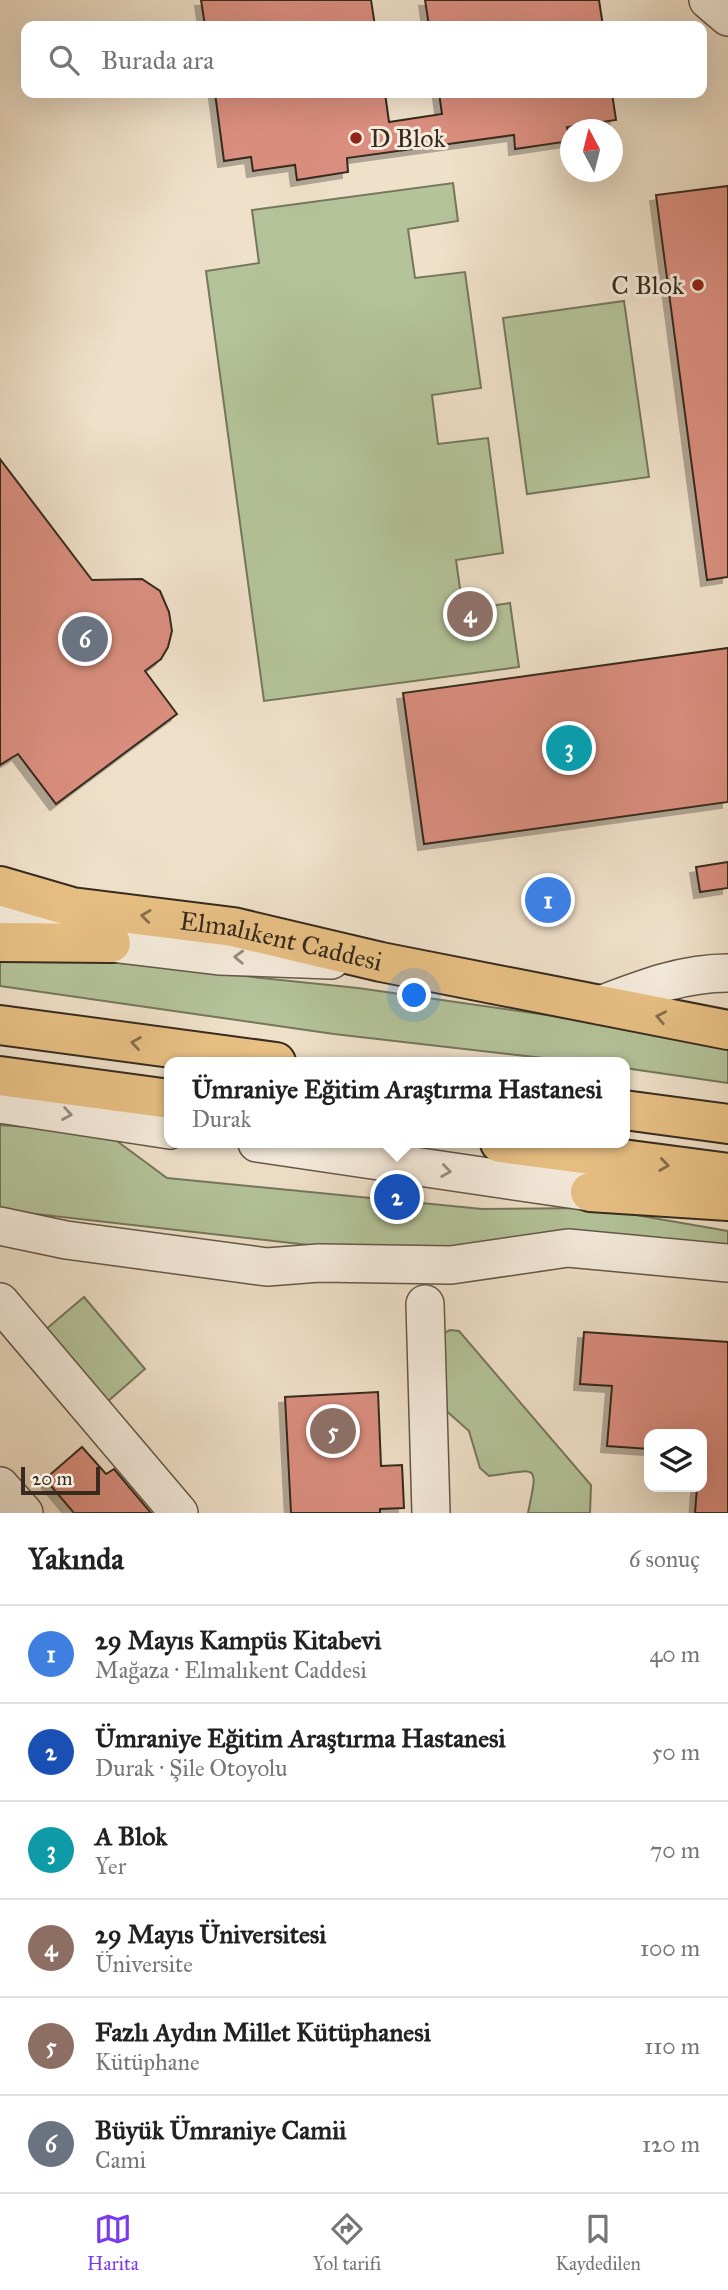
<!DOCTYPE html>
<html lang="tr">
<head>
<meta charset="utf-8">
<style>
  body { margin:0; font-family:"IM FELL Great Primer",serif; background:#f2f2f2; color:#222 }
  .controls { position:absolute; right:21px; bottom:21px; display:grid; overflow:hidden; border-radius:14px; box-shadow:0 7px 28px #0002 }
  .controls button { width:63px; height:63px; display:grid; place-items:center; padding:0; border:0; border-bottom:2px solid #e0e0e0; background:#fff; color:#222; font:35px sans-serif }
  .compass { position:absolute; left:560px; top:119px; width:63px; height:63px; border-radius:50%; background:#fff; box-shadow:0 7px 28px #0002; rotate:353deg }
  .scale { position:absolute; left:21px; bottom:18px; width:79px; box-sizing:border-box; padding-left:7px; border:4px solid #362b1e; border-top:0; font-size:19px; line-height:24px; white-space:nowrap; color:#362b1e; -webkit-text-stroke:5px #f5ebdc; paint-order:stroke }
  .you { position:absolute; left:415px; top:996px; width:24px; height:24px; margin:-18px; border:5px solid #fff; border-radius:50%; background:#1a73e8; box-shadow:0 0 0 10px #1a73e833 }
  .badge { display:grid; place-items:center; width:46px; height:46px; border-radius:50%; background:#7c3aed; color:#fff; font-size:23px; font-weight:700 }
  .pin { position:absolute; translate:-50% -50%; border:4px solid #fff; box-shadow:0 2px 7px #0006 }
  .popup { position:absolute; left:164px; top:1057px; width:466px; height:91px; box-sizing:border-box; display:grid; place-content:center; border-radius:14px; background:#fff; filter:drop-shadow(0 2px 5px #0005); font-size:23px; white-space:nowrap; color:#767676 }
  .popup b { font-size:26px; color:#222 }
  .popup::after { content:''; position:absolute; left:50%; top:100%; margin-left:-14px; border:14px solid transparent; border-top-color:#fff }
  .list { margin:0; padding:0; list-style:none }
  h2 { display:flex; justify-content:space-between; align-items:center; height:91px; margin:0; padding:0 28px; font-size:30px }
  h2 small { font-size:23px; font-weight:400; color:#767676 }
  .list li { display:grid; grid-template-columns:46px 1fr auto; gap:21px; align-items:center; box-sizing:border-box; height:98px; padding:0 28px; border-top:2px solid #e0e0e0 }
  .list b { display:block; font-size:26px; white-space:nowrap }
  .list p { margin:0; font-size:23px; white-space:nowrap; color:#767676 }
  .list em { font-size:23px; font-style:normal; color:#767676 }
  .icon { flex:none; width:38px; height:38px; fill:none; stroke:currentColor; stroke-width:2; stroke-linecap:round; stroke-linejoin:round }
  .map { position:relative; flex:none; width:728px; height:1513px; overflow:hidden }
  .search { position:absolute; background:#fff; box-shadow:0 7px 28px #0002; left:21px; right:21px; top:21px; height:77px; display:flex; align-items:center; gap:18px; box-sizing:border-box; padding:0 24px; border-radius:14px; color:#767676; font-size:26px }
  .sheet { height:679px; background:#fff }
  nav { display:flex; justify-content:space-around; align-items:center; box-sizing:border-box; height:98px; border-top:2px solid #e0e0e0; background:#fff; font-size:19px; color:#767676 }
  nav a { display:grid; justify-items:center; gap:4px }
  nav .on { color:#7c3aed }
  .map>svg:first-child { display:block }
  .green { fill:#b4c39a; stroke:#75775c; stroke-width:2 }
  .building { fill:#da8e7f; stroke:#362b1e; stroke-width:2; filter:url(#shadow) }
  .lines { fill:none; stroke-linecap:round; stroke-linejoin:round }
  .minor-casing { stroke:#645849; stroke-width:40 }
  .major-casing { stroke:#362b1e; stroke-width:42 }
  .highway-casing { stroke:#362b1e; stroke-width:42 }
  .minor { stroke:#f5ebdc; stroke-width:37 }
  .major { stroke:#e8c084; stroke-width:38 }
  .highway { stroke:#e8c084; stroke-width:38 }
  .oneway { stroke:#866e4c }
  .oneway2 { stroke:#968b7d }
  .poi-dot { fill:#8f2418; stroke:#f5ebdc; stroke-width:2.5 }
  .labels { text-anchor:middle; stroke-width:6; stroke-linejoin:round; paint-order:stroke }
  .poi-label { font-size:26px; fill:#362b1e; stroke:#f5ebdc; text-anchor:start }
  .street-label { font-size:26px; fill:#362b1e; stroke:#f5ebdc }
</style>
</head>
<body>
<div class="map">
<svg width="728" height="1513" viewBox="0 0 728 1513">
  <defs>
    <filter id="shadow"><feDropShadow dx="-6" dy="6" stdDeviation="0" flood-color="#0004"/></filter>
  </defs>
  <rect width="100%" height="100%" fill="#efe0c9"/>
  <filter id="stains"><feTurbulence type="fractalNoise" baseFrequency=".00286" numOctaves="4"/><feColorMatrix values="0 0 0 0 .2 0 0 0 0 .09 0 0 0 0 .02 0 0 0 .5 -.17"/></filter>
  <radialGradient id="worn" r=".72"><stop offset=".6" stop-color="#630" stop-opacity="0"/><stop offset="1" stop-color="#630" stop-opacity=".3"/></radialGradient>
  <!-- green -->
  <g class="green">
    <polygon points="453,183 458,221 408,229 415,278 465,272 481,388 432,395 438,444 488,438 503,553 456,560 463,610 510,603 519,667 264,701 206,271 259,263 252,210"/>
    <polygon points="624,301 649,477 527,494 503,318"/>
    <polygon points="13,952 358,988 547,1015 728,1045 728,1083 625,1068 624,1062 578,1062 334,1034 0,986 0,953"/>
    <polygon points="0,1125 106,1133 167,1178 482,1209 596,1208 728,1231 728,1266 432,1259 0,1210"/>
    <polygon points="84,1297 145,1369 107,1402 45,1330"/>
    <path d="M450 1330 459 1331 591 1485 590 1513H528C538 1463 540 1469 489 1476L480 1468 469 1431 442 1407V1334Z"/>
  </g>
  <!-- building -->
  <g class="building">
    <polygon points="201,0 371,0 375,26 205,26"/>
    <polygon points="425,0 599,0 603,26 429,26"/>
    <polygon points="215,93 385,93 389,122 442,114 439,93 612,93 616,120 567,127 570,141 515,149 514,135 347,158 348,172 297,180 295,165 253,171 251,157 224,161"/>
    <polygon points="728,186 728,577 707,580 656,195"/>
    <polygon points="0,459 92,580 142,579 160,591 169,612 172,631 168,647 161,659 145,671 177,714 56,804 18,754 0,765"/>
    <polygon points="728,648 728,802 424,844 403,693"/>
    <polygon points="728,862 728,888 700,892 696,867"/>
    <polygon points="584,1332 728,1342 728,1513 695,1513 697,1487 702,1487 702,1434 649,1434 649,1449 607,1446 612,1386 580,1384"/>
    <polygon points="378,1392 381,1466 402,1465 404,1508 380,1509 380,1513 291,1513 285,1397"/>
    <polygon points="82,1447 106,1474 114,1469 151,1513 74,1513 45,1479"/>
  </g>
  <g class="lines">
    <defs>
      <g id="minor">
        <polyline points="708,0 728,17"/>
        <polyline points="0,917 111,943 219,956 331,960"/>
        <path d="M600 1005C642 989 682 973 728 973"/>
        <polyline points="0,1104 170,1130"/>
        <polyline points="257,1143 590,1192"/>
        <polyline points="0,1226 66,1240 267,1267 319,1263 451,1265 568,1248 728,1263"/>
        <polyline points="0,1302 179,1513"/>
        <polyline points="425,1304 431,1513"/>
        <polyline points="0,1486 24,1513"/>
      </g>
      <g id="major">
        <path id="s1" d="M0 886 72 907 233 927 381 962 728 1030"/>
      </g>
      <g id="highway">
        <polyline points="0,942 111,943"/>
        <polyline points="0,1025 276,1062"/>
        <polyline points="0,1076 170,1099"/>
        <polyline points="624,1110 728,1124"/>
        <polyline points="500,1143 728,1173"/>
        <polyline points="590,1192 728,1201"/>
      </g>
    </defs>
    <!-- minor casing -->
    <use href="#minor" class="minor-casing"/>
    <!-- major casing -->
    <use href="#major" class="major-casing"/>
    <!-- highway casing -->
    <use href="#highway" class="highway-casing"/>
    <!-- minor -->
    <use href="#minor" class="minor"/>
    <!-- major -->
    <use href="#major" class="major"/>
    <!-- highway -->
    <use href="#highway" class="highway"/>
  </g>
  <!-- one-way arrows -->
  <defs><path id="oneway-chevron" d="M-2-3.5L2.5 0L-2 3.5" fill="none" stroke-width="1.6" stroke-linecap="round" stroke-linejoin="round" transform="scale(1.75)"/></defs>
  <g class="oneway">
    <use href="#oneway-chevron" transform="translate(146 916) rotate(-173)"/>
    <use href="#oneway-chevron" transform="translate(661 1017) rotate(-169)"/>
    <use href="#oneway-chevron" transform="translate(136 1043) rotate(-172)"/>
    <use href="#oneway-chevron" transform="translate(664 1165) rotate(8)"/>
  </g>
  <g class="oneway2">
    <use href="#oneway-chevron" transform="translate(239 957) rotate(-178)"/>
    <use href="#oneway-chevron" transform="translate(67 1114) rotate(9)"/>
    <use href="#oneway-chevron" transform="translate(446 1171) rotate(8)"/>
  </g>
  <!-- markers -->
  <g class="poi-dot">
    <circle cx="356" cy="138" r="7"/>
    <circle cx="698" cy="285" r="7"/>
  </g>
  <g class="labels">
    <!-- poi labels -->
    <g class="poi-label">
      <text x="370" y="147">D Blok</text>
      <text x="684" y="294" text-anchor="end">C Blok</text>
    </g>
    <!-- street labels -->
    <g class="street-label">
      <text dy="9" stroke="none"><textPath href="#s1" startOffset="287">Elmalıkent Caddesi</textPath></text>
    </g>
  </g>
  <rect width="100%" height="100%" filter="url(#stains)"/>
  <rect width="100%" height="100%" fill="url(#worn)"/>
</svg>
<div class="controls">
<button><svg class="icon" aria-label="layers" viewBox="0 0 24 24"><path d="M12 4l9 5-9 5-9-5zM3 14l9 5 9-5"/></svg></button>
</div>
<svg class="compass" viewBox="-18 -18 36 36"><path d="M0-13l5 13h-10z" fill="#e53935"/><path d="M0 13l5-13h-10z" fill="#767676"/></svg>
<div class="scale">20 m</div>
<div class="you"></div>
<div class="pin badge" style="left:548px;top:900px;background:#3f7fe0">1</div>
<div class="pin badge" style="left:397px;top:1197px;background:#1a4fb4">2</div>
<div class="popup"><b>Ümraniye Eğitim Araştırma Hastanesi</b>Durak</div>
<div class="pin badge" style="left:569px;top:748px;background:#0f9aa8">3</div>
<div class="pin badge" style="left:470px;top:614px;background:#8d6e63">4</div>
<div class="pin badge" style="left:333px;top:1431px;background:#8d6e63">5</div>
<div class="pin badge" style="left:85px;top:639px;background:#6b7280">6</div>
<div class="search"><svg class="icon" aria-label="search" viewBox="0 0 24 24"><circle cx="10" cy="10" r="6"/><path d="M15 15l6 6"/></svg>Burada ara</div>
</div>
<section class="sheet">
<h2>Yakında<small>6 sonuç</small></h2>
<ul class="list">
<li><span class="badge" style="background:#3f7fe0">1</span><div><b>29 Mayıs Kampüs Kitabevi</b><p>Mağaza · Elmalıkent Caddesi</p></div><em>40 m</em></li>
<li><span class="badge" style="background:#1a4fb4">2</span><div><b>Ümraniye Eğitim Araştırma Hastanesi</b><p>Durak · Şile Otoyolu</p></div><em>50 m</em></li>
<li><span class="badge" style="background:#0f9aa8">3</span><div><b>A Blok</b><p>Yer</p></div><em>70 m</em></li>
<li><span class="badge" style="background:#8d6e63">4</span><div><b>29 Mayıs Üniversitesi</b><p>Üniversite</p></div><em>100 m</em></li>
<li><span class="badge" style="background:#8d6e63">5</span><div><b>Fazlı Aydın Millet Kütüphanesi</b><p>Kütüphane</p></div><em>110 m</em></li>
<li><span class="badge" style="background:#6b7280">6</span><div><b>Büyük Ümraniye Camii</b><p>Cami</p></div><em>120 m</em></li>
</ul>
</section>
<nav>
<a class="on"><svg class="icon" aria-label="map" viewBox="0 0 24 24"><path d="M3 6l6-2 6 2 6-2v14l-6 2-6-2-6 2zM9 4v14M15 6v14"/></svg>Harita</a>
<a><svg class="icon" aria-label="directions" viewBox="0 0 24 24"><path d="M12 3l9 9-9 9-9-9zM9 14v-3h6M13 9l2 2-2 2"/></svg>Yol tarifi</a>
<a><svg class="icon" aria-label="saved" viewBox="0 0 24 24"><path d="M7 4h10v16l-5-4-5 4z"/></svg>Kaydedilen</a>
</nav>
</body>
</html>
